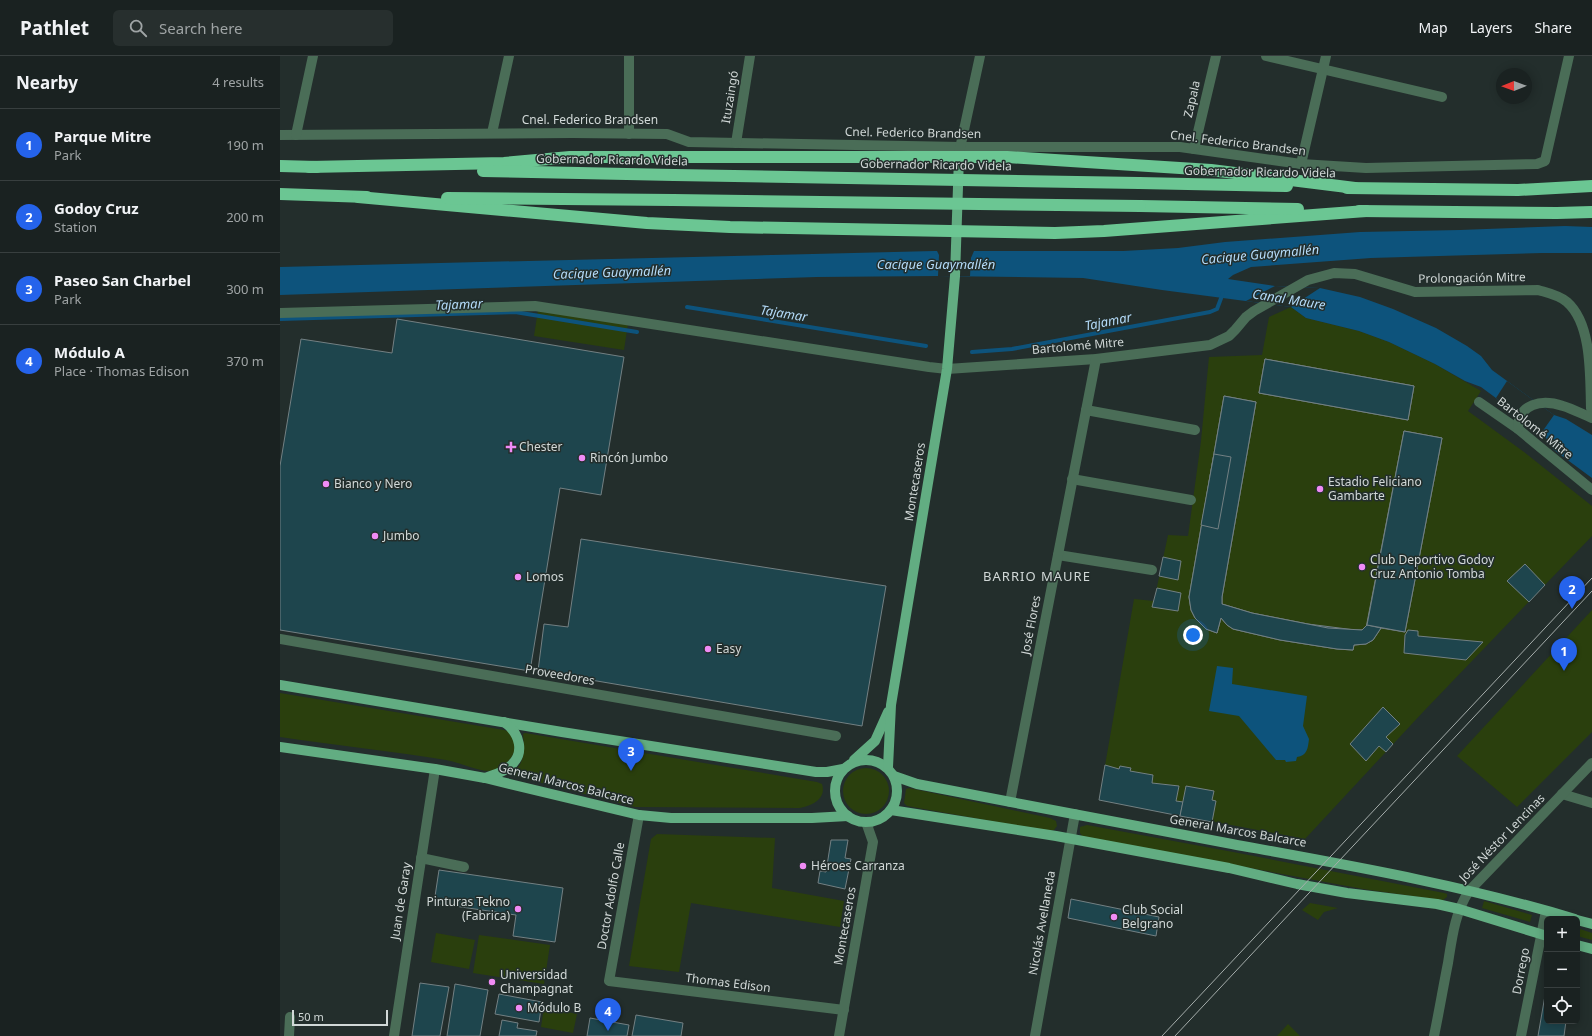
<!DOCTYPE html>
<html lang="en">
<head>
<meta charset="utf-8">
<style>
  body { margin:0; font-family:"Noto Sans",sans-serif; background:#272f2e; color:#f1f3f6 }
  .controls { position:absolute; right:12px; bottom:12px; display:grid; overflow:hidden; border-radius:6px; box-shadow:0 2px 10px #0003 }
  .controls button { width:36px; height:36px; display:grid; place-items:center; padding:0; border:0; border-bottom:1px solid #383f3f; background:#1a2221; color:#f1f3f6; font:20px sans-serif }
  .compass { position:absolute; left:1216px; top:12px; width:36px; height:36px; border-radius:50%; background:#1a2221; box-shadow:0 2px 10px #0003; rotate:269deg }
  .scale { position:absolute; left:12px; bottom:10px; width:96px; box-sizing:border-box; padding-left:4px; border:2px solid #d1d8d7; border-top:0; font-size:11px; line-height:14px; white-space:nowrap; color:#d1d8d7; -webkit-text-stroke:3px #232e2c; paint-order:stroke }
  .you { position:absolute; left:913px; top:579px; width:14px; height:14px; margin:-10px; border:3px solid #fff; border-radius:50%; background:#1a73e8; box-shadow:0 0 0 6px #1a73e833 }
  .badge { display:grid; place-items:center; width:26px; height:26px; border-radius:50%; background:#2563eb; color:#fff; font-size:13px; font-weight:700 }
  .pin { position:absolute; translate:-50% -33px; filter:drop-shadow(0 1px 2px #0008) }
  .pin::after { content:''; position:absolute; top:21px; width:14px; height:12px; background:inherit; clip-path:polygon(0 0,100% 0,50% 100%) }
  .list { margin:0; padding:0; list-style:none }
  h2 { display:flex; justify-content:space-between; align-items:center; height:52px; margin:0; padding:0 16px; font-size:17px }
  h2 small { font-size:13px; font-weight:400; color:#9fa4a5 }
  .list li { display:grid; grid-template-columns:26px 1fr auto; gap:12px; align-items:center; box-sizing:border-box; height:72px; padding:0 16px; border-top:1px solid #383f3f }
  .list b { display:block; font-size:15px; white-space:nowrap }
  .list p { margin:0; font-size:13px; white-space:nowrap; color:#9fa4a5 }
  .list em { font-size:13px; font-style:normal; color:#9fa4a5 }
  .icon { flex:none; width:22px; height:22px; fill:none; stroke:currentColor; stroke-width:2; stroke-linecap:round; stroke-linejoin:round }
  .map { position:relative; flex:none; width:1312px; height:980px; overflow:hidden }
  header { display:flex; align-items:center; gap:24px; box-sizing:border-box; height:56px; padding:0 20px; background:#1a2221; border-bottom:1px solid #383f3f }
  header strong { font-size:19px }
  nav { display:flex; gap:22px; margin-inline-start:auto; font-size:14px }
  .search { width:280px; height:36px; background:#272f2e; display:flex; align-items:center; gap:10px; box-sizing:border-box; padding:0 14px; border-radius:6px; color:#9fa4a5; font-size:15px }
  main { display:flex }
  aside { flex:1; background:#1a2221 }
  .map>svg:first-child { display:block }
  .green { fill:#2a3f0d }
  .water { fill:#0d537c }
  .pier { fill:#232e2c }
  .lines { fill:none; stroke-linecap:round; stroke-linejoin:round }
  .stream { stroke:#0d537c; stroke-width:4 }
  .building { fill:#1e454d; stroke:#738083 }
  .minor { stroke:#4a6d57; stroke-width:10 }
  .major { stroke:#62ad82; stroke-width:10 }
  .highway { stroke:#6bc693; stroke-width:12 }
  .tram { stroke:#a5adab; stroke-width:1 }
  .highway-bridge { stroke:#6bc693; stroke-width:12 }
  .poi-dot { fill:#f08bf5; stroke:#232e2c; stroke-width:1.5 }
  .labels { text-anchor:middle; stroke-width:3; stroke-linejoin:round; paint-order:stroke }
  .street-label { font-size:12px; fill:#d1d8d7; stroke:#232e2c }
  .poi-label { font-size:12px; fill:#d1d8d7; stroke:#232e2c; text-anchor:start }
  .water-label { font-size:13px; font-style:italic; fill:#b4dbf9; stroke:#232e2c }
  .neighbourhood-label { font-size:13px; letter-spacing:1px; fill:#d1d8d7; stroke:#232e2c }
</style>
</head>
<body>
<header>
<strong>Pathlet</strong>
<div class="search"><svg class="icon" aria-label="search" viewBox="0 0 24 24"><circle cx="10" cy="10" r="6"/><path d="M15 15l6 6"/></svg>Search here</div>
<nav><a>Map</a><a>Layers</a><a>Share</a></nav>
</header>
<main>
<aside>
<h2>Nearby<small>4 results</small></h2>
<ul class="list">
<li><span class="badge">1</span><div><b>Parque Mitre</b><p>Park</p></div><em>190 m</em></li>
<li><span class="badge">2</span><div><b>Godoy Cruz</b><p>Station</p></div><em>200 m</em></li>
<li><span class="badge">3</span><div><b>Paseo San Charbel</b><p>Park</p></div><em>300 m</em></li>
<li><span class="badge">4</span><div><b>Módulo A</b><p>Place · Thomas Edison</p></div><em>370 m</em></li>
</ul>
</aside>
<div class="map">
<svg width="1312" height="980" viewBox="0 0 1312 980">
  <rect width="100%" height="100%" fill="#232e2c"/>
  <!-- green -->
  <g class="green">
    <polygon points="1011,251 1026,262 1079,275 1109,286 1155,308 1201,335 1188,355 1244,396 1312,450 1312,480 1143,656 1025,783 819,744 854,543 874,545 888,479 908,480 921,385 929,301 982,299 989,261"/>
    <polygon points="258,254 348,268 344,294 254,280"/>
    <polygon points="1312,554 1312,676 1237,751 1177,700"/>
    <path d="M0 637 224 674 230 676C231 680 234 684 235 688 237 700 222 714 210 715 200 716 178 706 166 704 111 695 55 689 0 681Z"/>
    <path d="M245 677 537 726 542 728C547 743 531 750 519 752L355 751 231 719C232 715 236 714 239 710 245 701 244 688 243 678Z"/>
    <circle cx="586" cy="735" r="23"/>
    <polygon points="629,732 770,762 776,765 777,770 774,774 768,775 627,750 624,747 626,733"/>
    <polygon points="807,769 953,796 1164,837 1167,838 1167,841 1163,844 1153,843 1083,833 803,781 800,777 800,771"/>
    <polygon points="377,778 495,782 492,832 564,845 560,871 411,847 399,916 349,910 371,783"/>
    <polygon points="1204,845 1252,859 1250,866 1202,852"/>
    <polygon points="1030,847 1058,852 1044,856 1038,864 1022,854"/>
    <polygon points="1297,872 1312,877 1312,884 1297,880"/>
    <polygon points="156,877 195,884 189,913 151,906"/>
    <polygon points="199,879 270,889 264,928 193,917"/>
    <polygon points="264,951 297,958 293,977 261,971"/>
    <polygon points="1008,968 1020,980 997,980"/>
  </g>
  <!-- water -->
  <g class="water">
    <polygon points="1285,170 1312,171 1312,197 1262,197 1091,202 971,211 953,219 948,223 995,230 1040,232 1080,241 1113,253 1156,272 1187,290 1201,300 1212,314 1274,359 1286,363 1312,379 1312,422 1274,394 1262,376 1201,331 1185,325 1155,308 1109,286 1079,275 1026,262 1011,251 882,234 803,222 658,220 537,221 0,239 0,211 654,195 843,195 898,192 945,186 1080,176 1180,174"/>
    <path d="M937 610 953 612 952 628 1027 640 1023 670 1029 683C1028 692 1027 700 1017 701L1016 705 1006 706 1005 704H996L959 660 929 655Z"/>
  </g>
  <!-- pier -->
  <g class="pier">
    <polygon points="657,195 694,195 691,202 690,220 658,220 659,199"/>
    <polygon points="995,230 1040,232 1011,251 966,245"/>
    <polygon points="1227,325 1274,359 1262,376 1216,342"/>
  </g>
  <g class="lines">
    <!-- stream -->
    <g class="stream">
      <polyline points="407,251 646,290"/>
      <polyline points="0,263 235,256 357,276"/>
      <polyline points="692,296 732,293 930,256 937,253 943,237"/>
    </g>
  </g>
  <!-- building -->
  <g class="building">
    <polygon points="117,263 344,301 321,439 280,432 250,615 0,574 0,410 21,283 112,297"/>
    <polygon points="985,303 1134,330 1128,364 979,337"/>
    <polygon points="985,303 1134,330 1128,364 979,337"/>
    <polygon points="944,340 976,346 942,541 942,548 972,557 1028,568 1075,574 1082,574 1086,572 1124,375 1162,382 1125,576 1101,572 1093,584 1086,588 1074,589 1073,594 1057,593 1000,584 953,573 947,569 941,562 937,577 926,573 915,562 911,554 909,541"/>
    <polygon points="944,340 976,346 942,541 942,548 972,557 1048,572 1082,574 1087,569 1101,572 1093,584 1086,588 1074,589 1073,594 1057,593 1000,584 953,573 947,569 941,562 937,577 926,573 915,562 911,554 909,541"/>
    <polygon points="1124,375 1162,382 1125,576 1087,569"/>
    <polygon points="934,398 951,401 938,473 921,469"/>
    <polygon points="301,483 606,530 582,670 258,615 264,568 288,571"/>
    <polygon points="883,501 901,505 898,524 879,520"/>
    <polygon points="1245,508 1265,529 1249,546 1227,525"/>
    <polygon points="877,532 901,537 898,555 872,551"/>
    <polygon points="1128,574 1138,575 1138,580 1203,586 1186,604 1124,597 1125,579"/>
    <polygon points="1103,651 1120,668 1106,681 1113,688 1106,696 1099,690 1086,705 1070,688"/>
    <polygon points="825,709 839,713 840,710 851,712 850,715 873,719 872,727 899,730 896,745 903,746 900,760 819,744"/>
    <polygon points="906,730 934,735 932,744 936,745 932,766 900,760"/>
    <polygon points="551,784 568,784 565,802 571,803 565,833 538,827 540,815 546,816"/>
    <polygon points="159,814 283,832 275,886 233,880 236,859 154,847"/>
    <polygon points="791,843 879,861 876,880 788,862"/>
    <polygon points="140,927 169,931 160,980 132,980"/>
    <polygon points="175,928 208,934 200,980 167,980"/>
    <polygon points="1267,928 1267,965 1286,965 1284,980 1258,980"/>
    <polygon points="219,938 262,946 259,966 215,958"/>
    <polygon points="356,959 403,967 401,980 352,980"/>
    <polygon points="310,962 349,969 347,980 307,980"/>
    <polygon points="222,964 238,967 237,972 257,975 256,980 219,980"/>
  </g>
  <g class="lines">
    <!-- minor -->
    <g class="minor">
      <polyline points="986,0 1162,41"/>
      <polyline points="212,77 229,0"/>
      <polyline points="349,78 349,0"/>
      <polyline points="0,79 292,77 387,78 409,86 680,91 900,91 1021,108 1086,112 1257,108 1265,105 1289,0"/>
      <polyline points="16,79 33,0"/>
      <polyline points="456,87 470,0"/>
      <polyline points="914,93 936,0"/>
      <polyline points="679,97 700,0"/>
      <polyline points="1021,108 1046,0"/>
      <path d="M0 257 255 250 649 311 667 313 816 303 930 289 949 280 955 274 966 261 974 255 1028 224 1054 217 1075 218 1135 236 1258 234C1268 237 1279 239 1287 246 1312 268 1310 319 1311 352L1312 356"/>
      <polyline points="1199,346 1238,373 1312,434"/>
      <polyline points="806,354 915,374"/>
      <path d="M1238 373C1238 347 1262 343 1283 350 1293 353 1302 358 1312 362"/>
      <polyline points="792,423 911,444"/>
      <polyline points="778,499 872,514"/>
      <polyline points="0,583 556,680"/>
      <polyline points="1282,738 1312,747"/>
      <polyline points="730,746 816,303"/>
      <polyline points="359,759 329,925 564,954"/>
      <polyline points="141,802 184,811"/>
      <polyline points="9,980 10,961"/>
      <polyline points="114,980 155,713"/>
      <polyline points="559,980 593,786 586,766"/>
      <polyline points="755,980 795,758"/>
      <path d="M1154 980C1159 956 1163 932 1168 907 1172 882 1175 856 1189 835L1312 707"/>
      <polyline points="1241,980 1266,855"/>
    </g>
    <!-- major -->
    <g class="major">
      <polyline points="0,629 282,676 536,716 547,716 563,713"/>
      <polyline points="0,691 155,713 205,722 359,759 391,762 532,762 568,760"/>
      <circle cx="586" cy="735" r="31"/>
      <polyline points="574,704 595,685 608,656"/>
      <polyline points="608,711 611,649 667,313 675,220 679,101"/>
      <path d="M614 720 637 728C742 748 847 769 952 788 1067 809 1183 829 1295 863"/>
      <path d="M205 722C213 719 222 717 229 711 246 698 240 677 224 666"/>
      <polyline points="611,754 776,780 949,812 1017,828 1067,837 1157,848 1179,853 1267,880"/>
      <polyline points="1297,864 1312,868"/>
      <polyline points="1297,889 1312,893"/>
    </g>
    <!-- highway -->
    <g class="highway">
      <polyline points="0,110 37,111"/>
      <polyline points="29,111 224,107 290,101 727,101 931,114 1075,132"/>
      <polyline points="203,115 394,119"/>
      <polyline points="859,127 1007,130"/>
      <polyline points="1067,132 1238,134 1312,130"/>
      <polyline points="0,138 87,141"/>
      <polyline points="78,141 367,167 450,171 775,177 824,175 1086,155"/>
      <polyline points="167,142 393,144"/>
      <polyline points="860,150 1018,153"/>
      <polyline points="1079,155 1277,157 1312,156"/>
    </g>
    <!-- tram -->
    <g class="tram">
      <polyline points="882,980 1312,522"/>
      <polyline points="895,980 1312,535"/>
    </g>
    <!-- highway-bridge -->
    <g class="highway-bridge">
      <polyline points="394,119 859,127"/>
      <polyline points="393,144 860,150"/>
    </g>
  </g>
  <!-- markers -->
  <g class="poi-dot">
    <path d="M229 385h4v4h4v4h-4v4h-4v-4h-4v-4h4z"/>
    <circle cx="302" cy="402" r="4"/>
    <circle cx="46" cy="428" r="4"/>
    <circle cx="1040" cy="433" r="4"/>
    <circle cx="95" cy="480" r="4"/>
    <circle cx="1082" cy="511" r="4"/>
    <circle cx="238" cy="521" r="4"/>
    <circle cx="428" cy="593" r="4"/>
    <circle cx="523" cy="810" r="4"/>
    <circle cx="238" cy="853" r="4"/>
    <circle cx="834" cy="861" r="4"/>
    <circle cx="212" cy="926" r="4"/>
    <circle cx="239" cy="952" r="4"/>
  </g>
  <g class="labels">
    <!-- street labels -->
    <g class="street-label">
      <text transform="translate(450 41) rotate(-81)" y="4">Ituzaingó</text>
      <text transform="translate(912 43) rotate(-77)" y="4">Zapala</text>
      <text x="310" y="68">Cnel. Federico Brandsen</text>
      <text transform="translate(633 77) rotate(1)" y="4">Cnel. Federico Brandsen</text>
      <text transform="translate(958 87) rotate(7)" y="4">Cnel. Federico Brandsen</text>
      <text transform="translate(332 104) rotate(1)" y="4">Gobernador Ricardo Videla</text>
      <text transform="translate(656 109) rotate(1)" y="4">Gobernador Ricardo Videla</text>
      <text transform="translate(980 116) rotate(1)" y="4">Gobernador Ricardo Videla</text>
      <text transform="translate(1192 222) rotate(-1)" y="4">Prolongación Mitre</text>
      <text transform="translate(798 290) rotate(-5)" y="4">Bartolomé Mitre</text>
      <text transform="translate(1255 372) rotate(38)" y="4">Bartolomé Mitre</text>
      <text transform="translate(635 426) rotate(-81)" y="4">Montecaseros</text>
      <text transform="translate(751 569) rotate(-79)" y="4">José Flores</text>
      <text transform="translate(280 619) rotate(10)" y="4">Proveedores</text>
      <text transform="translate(286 728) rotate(14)" y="4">General Marcos Balcarce</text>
      <text transform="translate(958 775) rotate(10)" y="4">General Marcos Balcarce</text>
      <text transform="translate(1222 782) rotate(-46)" y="4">José Néstor Lencinas</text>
      <text transform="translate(331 840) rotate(-80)" y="4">Doctor Adolfo Calle</text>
      <text transform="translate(121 845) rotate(-81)" y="4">Juan de Garay</text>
      <text transform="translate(762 867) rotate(-80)" y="4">Nicolás Avellaneda</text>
      <text transform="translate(565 870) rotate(-80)" y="4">Montecaseros</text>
      <text transform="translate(1241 915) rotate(-79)" y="4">Dorrego</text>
      <text transform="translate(448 927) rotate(7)" y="4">Thomas Edison</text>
    </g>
    <!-- poi labels -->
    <g class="poi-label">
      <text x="239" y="395">Chester</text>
      <text x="310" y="406">Rincón Jumbo</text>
      <text x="1048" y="430">Estadio Feliciano<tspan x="1048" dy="14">Gambarte</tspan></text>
      <text x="54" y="432">Bianco y Nero</text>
      <text x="103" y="484">Jumbo</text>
      <text x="1090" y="508">Club Deportivo Godoy<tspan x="1090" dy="14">Cruz Antonio Tomba</tspan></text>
      <text x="246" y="525">Lomos</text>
      <text x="436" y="597">Easy</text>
      <text x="531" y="814">Héroes Carranza</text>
      <text x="230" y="850" text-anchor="end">Pinturas Tekno<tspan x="230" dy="14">(Fabrica)</tspan></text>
      <text x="842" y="858">Club Social<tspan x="842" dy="14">Belgrano</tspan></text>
      <text x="220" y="923">Universidad<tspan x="220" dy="14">Champagnat</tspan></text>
      <text x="247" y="956">Módulo B</text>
    </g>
    <!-- water labels -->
    <g class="water-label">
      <text transform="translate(980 198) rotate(-5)" y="5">Cacique Guaymallén</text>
      <text x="656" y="213">Cacique Guaymallén</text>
      <text transform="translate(332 216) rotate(-2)" y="5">Cacique Guaymallén</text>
      <text transform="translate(1009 243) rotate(9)" y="5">Canal Maure</text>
      <text transform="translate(179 248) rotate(-2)" y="5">Tajamar</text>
      <text transform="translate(504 257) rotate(9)" y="5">Tajamar</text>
      <text transform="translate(828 265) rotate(-11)" y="5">Tajamar</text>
    </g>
    <!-- neighbourhood labels -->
    <g class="neighbourhood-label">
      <text x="757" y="525">BARRIO MAURE</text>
    </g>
  </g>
</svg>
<div class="controls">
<button>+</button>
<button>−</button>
<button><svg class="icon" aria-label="locate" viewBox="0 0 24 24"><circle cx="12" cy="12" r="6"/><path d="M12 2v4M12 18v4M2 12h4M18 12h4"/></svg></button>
</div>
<svg class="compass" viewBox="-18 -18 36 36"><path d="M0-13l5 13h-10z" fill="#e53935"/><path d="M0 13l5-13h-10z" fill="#9fa4a5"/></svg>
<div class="scale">50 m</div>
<div class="you"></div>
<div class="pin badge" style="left:1284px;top:615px">1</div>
<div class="pin badge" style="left:1292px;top:553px">2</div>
<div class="pin badge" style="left:351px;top:715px">3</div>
<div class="pin badge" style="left:328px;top:975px">4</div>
</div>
</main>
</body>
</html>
